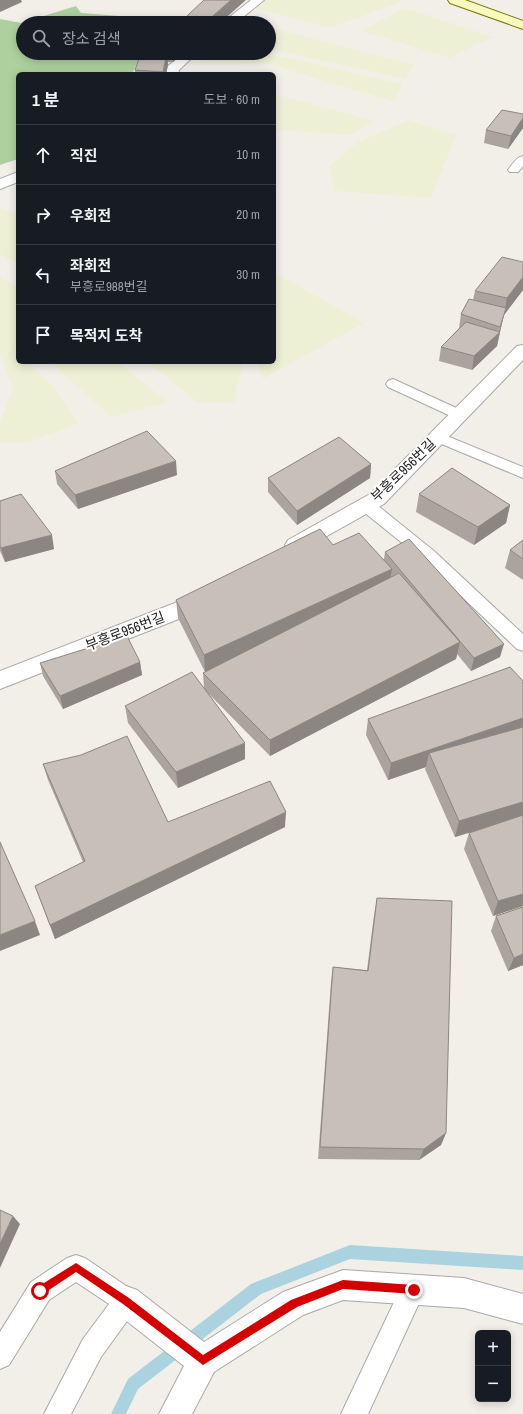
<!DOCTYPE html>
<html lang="ko">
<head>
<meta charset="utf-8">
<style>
  body { margin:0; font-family:"Archivo Narrow","Noto Sans KR",sans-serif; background:#242831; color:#f1f3f6 }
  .controls { position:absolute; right:12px; bottom:12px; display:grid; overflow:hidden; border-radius:6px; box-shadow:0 2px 10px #0003 }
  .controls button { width:36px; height:36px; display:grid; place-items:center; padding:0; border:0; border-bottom:1px solid #363941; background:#171b24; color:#f1f3f6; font:20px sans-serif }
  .stop { position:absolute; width:12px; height:12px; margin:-9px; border:3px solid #d40000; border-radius:50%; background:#fff }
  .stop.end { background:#d40000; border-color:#fff; box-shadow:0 1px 4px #0008 }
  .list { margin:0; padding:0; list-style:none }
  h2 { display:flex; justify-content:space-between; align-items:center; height:52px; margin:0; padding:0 16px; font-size:17px }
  h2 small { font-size:13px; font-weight:400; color:#9ea1a6 }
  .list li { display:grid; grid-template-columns:26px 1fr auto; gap:12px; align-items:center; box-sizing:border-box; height:60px; padding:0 16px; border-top:1px solid #363941 }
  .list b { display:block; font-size:15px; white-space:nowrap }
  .list p { margin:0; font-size:13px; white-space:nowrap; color:#9ea1a6 }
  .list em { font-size:13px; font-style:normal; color:#9ea1a6 }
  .icon { flex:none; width:22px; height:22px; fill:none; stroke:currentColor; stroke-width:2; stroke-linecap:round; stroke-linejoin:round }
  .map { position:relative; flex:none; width:523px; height:1414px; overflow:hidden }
  .search { position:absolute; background:#171b24; box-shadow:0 2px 10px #0003; left:16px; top:16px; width:260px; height:44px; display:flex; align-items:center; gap:10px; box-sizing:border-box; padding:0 14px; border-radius:22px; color:#9ea1a6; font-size:15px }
  .panel { position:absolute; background:#171b24; box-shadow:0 2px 10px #0003; left:16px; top:72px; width:260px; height:292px; border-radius:6px }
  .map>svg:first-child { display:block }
  .farmland { fill:#eef0d5 }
  .forest { fill:#add19e }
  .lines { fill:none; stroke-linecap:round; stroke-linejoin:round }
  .stream { fill:#aad3df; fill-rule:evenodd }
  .service-casing { stroke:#a9a9a9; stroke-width:2 }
  .minor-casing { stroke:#a9a9a9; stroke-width:2 }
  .secondary-casing { stroke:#707d05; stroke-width:2 }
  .service { fill:#fff; fill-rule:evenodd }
  .minor { fill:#fff; fill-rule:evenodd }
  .secondary { fill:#f7fabf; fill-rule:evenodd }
  .wall { fill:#aba49e }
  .shaded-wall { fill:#8b8681 }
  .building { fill:#c7bfb8; stroke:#8b8681 }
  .route { fill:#d40000 }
  .labels { text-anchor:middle; stroke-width:4; stroke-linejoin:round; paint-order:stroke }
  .street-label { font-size:14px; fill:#222; stroke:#fff }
</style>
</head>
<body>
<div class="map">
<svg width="523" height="1414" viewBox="0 0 523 1414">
  <rect width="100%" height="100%" fill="#f2efe9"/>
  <!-- farmland -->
  <g class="farmland">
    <polygon points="266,0 400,0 403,1 330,28 255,8"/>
    <polygon points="405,8 493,37 450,58 361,31"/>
    <polygon points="269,27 414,65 405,79 269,49"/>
    <polygon points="213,53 240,53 285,57 402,84 395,102 267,64 200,63"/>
    <polygon points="274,94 375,121 351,135 274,130"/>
    <polygon points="409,120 456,135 431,198 334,191 330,166 358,142"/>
    <polygon points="0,208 18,214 18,264 0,254"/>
    <polygon points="274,272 364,323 263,379 257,362 274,362"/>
    <polygon points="0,277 18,288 18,343 14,350 18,353 18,362 27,362 54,387 79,423 30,442 0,442 0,422 13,388 0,354"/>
    <polygon points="51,362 117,362 168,402 111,417"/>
    <polygon points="148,362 240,362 242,366 235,402 197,402"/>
  </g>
  <!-- forest -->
  <polygon class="forest" points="76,6 81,13 171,20 168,23 23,23 23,53 145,53 137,63 132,74 18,74 18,159 0,165 0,19 21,23"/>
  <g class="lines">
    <!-- stream -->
    <polygon class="stream" points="350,1245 523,1256 523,1270 350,1259 261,1294 138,1389 126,1414 111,1414 128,1379 251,1284"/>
    <defs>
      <g id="service">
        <path d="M523 156V166L518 172H510L508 170C512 165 516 157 523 156Z"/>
        <polygon points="393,379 465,412 467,415 465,418 460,420 455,418 388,387 386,384 388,381"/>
        <polygon points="437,432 523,467 523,478 432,440 430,437 432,434"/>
        <polygon points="366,500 372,501 434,551 523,634 523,651 517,649 422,559 360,509 358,505 360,501"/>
        <polygon points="76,1255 85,1258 135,1292 138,1301 135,1310 101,1357 71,1414 44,1414 83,1339 109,1304 76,1282 49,1300 9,1365 0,1369 0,1332 31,1282 67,1258"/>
        <polygon points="413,1278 422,1281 425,1290 368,1414 341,1414 404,1281"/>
      </g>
      <g id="minor">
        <polygon points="251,0 264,0 236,23 222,23"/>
        <polygon points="184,53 197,53 179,70 178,74 166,74 168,66"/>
        <polygon points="18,172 18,182 0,189 0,179"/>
        <polygon points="523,345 523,360 384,504 302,550 295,552 288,550 285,545 288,540 370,494 517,346"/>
        <polygon points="204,589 211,592 214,597 211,602 189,615 0,689 0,671 175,603"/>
        <polygon points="343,1270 464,1278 523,1294 523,1324 464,1308 343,1300 303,1315 214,1372 192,1414 159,1414 184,1366 115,1312 111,1301 115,1290 126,1286 137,1290 204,1342 283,1292"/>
      </g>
      <polygon id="secondary" points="448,0 465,0 523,21 523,29 450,3"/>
    </defs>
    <!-- service casing -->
    <use href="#service" class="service-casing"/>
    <!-- minor casing -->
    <use href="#minor" class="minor-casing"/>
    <!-- secondary casing -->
    <use href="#secondary" class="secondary-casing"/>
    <!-- service -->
    <use href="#service" class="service"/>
    <!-- minor -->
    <use href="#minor" class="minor"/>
    <!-- secondary -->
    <use href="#secondary" class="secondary"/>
  </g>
  <!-- wall -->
  <g class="wall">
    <polygon points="187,16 220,23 187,23"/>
    <polygon points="141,53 183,53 173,62 168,62 168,64 166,74 135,74 135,70"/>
    <polygon points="523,114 523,128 508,149 484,143 486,130"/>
    <polygon points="523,262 523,290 504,315 500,332 497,346 472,370 439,361 441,347 459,328 461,314 473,300 475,291"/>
    <polygon points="371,464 370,478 297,525 268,492 268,478"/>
    <polygon points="55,471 177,475 78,509 57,484"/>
    <polygon points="419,494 510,505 506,523 474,545 416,512"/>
    <polygon points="0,501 54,549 5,562 0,551"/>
    <polygon points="523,540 523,580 505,568 510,550"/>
    <polygon points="333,545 384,559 385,552 500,657 471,671 457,654 456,659 270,756 209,694 245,759 178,788 128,723 125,706 204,688 203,673 205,672 178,618 176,600"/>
    <polygon points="140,662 142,675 63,709 43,676 40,663"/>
    <polygon points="523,681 523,906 493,916 464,849 469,833 498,824 455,837 425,769 426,767 388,780 366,735 368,719"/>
    <polygon points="43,764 168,822 285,827 55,939 35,886 83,862 48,780"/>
    <polygon points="377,898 446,1133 441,1145 419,1160 318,1159 331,982 333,967 367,970 374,915"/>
    <polygon points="523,907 523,965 508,971 491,931 496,916"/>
  </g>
  <!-- shaded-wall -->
  <g class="shaded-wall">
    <polygon points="0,0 21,0 22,2 0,12"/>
    <polygon points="231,0 246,0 220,23 206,23 206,22"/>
    <polygon points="167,53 168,64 166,74 163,74"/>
    <polygon points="172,53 183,53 173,62"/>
    <polygon points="523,118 523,128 508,149 511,136"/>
    <polygon points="523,277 523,290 504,315 500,332 497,346 472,370 474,356 499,333 504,314 507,298"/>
    <polygon points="176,461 177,475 78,509 75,495"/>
    <polygon points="371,464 370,478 297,525 297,511"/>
    <polygon points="510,505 506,523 474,545 478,527"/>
    <polygon points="52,535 54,549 5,562 1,548"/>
    <polygon points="392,569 389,586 205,673 204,655"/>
    <polygon points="460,642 456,659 270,756 270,740"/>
    <polygon points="504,644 500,657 471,671 474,658"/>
    <polygon points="140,662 142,675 63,709 60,696"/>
    <polygon points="523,718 523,733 429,753 426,767 388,780 391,763"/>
    <polygon points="245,743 245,759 178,788 176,772"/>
    <polygon points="523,802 523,816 455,837 459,821"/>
    <polygon points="286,812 285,827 55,939 50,925"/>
    <polygon points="523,894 523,906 493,916 498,901"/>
    <polygon points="35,921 40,935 0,951 0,935"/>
    <polygon points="523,954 523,965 508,971 514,958"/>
    <polygon points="446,1133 441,1145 419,1160 424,1149"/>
    <polygon points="13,1216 20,1224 0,1268 0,1244"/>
  </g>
  <!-- building -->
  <g class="building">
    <polygon points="204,0 231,0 206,22 187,16"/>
    <polygon points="141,53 167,53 163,72 135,70"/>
    <polygon points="139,73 151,74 138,74"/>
    <polygon points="502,110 523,114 523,118 511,136 486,130"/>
    <polygon points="502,257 523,262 523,277 507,298 475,291"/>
    <polygon points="469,299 506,308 500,327 461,314"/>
    <polygon points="466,322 500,332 474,356 441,347"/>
    <polygon points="147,431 176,461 75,495 55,471"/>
    <polygon points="339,437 371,464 297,511 268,478"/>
    <polygon points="452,468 510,505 478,527 419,494"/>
    <polygon points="21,494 52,535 1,548 0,546 0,501"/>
    <polygon points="320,529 333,545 359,533 392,569 204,655 176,600"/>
    <polygon points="409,539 504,644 474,658 385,552"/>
    <polygon points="523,540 523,559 510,550"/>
    <polygon points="399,573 460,642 270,740 203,673"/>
    <polygon points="127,636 140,662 60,696 40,663"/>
    <polygon points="510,667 523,681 523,718 391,763 368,719"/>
    <polygon points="192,672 245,743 176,772 125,706"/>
    <polygon points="523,727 523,802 459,821 429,753"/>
    <polygon points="127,736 168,822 270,781 286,812 50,925 35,886 85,861 43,764 81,755"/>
    <polygon points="523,815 523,894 498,901 469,833"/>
    <polygon points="0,842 35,921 0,935"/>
    <polygon points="377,898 452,901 446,1133 424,1149 320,1147 333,967 368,971"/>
    <polygon points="523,907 523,954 514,958 496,916"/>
    <polygon points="0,1210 13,1216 0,1244"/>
  </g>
  <!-- route -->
  <polygon class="route" points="76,1263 129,1298 203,1355 291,1300 343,1280 414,1285 417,1287 418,1290 417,1293 414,1294 343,1289 297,1307 203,1365 123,1304 76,1272 43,1294 40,1295 36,1294 35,1291 36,1288"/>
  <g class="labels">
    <!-- street labels -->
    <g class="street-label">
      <text transform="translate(403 470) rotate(-44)" y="5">부흥로956번길</text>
      <text transform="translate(125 631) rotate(-21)" y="5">부흥로956번길</text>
    </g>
  </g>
</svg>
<div class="controls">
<button>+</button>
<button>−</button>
</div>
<div class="stop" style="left:40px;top:1291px"></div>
<div class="stop end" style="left:414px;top:1290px"></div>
<div class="search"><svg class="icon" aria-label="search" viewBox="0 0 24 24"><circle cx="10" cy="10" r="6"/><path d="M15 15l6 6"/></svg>장소 검색</div>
<section class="panel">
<h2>1 분<small>도보 · 60 m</small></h2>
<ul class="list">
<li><svg class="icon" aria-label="ahead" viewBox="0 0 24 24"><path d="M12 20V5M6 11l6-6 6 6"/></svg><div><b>직진</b></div><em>10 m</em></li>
<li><svg class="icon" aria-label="right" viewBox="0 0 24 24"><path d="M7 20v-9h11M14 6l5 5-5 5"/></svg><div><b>우회전</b></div><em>20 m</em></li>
<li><svg class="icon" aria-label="left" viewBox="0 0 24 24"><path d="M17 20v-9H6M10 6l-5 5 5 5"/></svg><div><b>좌회전</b><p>부흥로988번길</p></div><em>30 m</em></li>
<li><svg class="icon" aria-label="arrive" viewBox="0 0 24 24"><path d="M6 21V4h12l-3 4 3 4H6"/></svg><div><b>목적지 도착</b></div></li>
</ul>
</section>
</div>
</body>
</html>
